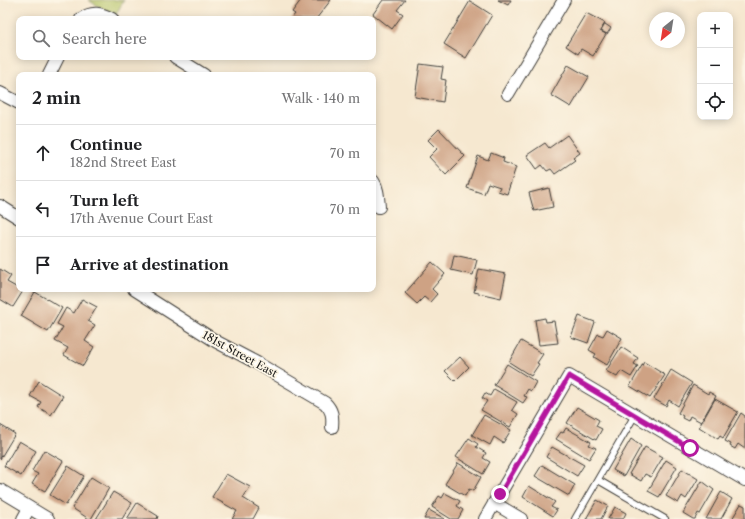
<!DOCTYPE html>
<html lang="en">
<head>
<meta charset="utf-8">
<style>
  body { margin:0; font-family:"Libre Caslon Text",serif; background:#f2f2f2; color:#202124 }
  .controls { position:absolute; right:12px; top:12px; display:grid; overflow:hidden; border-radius:8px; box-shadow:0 2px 10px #0003 }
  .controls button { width:36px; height:36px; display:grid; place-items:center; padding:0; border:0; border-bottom:1px solid #e0e0e0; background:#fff; color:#202124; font:20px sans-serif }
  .compass { position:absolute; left:649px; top:12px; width:36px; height:36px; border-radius:50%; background:#fff; box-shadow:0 2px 10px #0003; rotate:210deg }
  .stop { position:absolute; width:12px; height:12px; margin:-9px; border:3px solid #b5179e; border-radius:50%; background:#fff }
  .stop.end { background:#b5179e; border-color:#fff; box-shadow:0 1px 4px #0008 }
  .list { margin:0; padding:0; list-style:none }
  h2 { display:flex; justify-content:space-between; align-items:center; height:52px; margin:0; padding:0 16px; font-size:17px }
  h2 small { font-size:13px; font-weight:400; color:#757577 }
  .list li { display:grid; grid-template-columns:26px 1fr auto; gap:12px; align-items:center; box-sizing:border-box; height:56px; padding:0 16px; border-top:1px solid #e0e0e0 }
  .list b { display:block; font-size:15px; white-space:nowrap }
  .list p { margin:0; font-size:13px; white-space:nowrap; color:#757577 }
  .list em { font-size:13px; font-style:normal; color:#757577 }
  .icon { flex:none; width:22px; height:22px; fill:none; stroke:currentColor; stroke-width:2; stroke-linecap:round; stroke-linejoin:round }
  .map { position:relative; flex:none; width:745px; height:519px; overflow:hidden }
  .search { position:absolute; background:#fff; box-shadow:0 2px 10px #0003; left:16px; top:16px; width:360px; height:44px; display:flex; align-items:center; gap:10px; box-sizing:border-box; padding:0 14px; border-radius:8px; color:#757577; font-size:15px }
  .panel { position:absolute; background:#fff; box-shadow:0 2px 10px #0003; left:16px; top:72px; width:360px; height:220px; border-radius:8px }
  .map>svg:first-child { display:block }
  .green { fill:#b3c265; stroke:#686f40 }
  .building { fill:#cea284 }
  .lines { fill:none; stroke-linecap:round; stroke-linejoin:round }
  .service-casing { stroke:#3d3b37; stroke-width:8 }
  .minor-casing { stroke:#3d3b37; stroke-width:14 }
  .service { stroke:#fff; stroke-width:6 }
  .minor { stroke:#fff; stroke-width:12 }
  .route { stroke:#b5179e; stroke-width:5 }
  .labels { text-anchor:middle; stroke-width:3.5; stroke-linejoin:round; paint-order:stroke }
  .street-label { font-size:11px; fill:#1c1c1c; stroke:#fcf5e5 }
</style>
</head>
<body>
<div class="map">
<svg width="745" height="519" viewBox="0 0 745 519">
  <rect width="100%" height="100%" fill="#fcf5e5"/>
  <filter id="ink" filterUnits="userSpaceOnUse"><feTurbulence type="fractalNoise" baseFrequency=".025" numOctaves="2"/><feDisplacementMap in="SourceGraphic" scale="8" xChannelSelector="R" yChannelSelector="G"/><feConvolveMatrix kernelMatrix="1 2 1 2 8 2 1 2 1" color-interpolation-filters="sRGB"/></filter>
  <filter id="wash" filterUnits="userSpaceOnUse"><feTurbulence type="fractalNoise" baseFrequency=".012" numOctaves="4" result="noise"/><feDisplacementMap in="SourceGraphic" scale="16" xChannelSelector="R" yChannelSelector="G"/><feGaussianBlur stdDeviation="0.9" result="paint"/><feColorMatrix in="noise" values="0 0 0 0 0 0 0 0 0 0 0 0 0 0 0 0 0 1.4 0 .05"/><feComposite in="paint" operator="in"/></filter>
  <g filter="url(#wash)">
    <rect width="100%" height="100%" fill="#f6e8d0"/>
    <!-- green -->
    <polygon class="green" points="88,0 124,0 115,16"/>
    <g id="blocks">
      <!-- building -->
      <g class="building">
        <polygon points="301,0 331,0 316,19 291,19 295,14 292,12"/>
        <polygon points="383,0 405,0 397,10 403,14 392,29 373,14"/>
        <polygon points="498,0 511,0 508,5"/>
        <polygon points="470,1 492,15 466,58 444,44"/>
        <polygon points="586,13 605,23 600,31 606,34 593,56 581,49 578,54 566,46"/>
        <polygon points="605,24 611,28 607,34 601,31"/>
        <polygon points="420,64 443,67 441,79 446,80 443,102 415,97"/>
        <polygon points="568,65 589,77 571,107 551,95"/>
        <polygon points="439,129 465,156 446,175 429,157 437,149 428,140"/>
        <polygon points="567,135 580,153 573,158 575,160 555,174 551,169 547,171 542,165 537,169 527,155 545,143 549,148"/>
        <polygon points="491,153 504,158 503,162 516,167 507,194 498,191 500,187 488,183 484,194 467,188 478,156 488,160"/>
        <polygon points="549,188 553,207 534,211 529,193"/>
        <polygon points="454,255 477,260 473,275 451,270"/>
        <polygon points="432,262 445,274 432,289 437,294 430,302 424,297 417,304 405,293"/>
        <polygon points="0,269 11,276 7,282 23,291 13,307 0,299"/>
        <polygon points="479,269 506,274 501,298 474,292"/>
        <polygon points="35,292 62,308 48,332 21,316"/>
        <polygon points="82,299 97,307 88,321 95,325 85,341 94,347 83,366 64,355 68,348 55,341 63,327 57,324 66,308 74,313"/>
        <polygon points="579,316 595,322 588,343 571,337"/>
        <polygon points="545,318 546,322 554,321 558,343 539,345 535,320"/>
        <polygon points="607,329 622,338 607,365 594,357 596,354 589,350 598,334 603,336"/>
        <polygon points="521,341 543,354 537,363 539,364 531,376 509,362"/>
        <polygon points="621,347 638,358 634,364 638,366 631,377 621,371 617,377 606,371"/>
        <polygon points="460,357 469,367 455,381 445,371"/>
        <polygon points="644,362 665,375 650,398 630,386"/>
        <polygon points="507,364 536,382 531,391 528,389 524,396 527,397 523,403 494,385"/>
        <polygon points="671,370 692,383 678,406 669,400 666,406 654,399"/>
        <polygon points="39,381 63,396 51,415 38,407 41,402 30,396"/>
        <polygon points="693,385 708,394 709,392 716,396 701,422 690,416 688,421 682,418 683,416 678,413"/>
        <polygon points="494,389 517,402 512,410 518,414 510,427 481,410 487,401 482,398 485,393 490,396"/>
        <polygon points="715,399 738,412 723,438 720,436 718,439 699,427"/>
        <polygon points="577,407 599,420 596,426 602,429 596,440 567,423"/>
        <polygon points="741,413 745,416 745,449 738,444 735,449 730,446 731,444 725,441"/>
        <polygon points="484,415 511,430 503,443 494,437 490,445 472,435"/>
        <polygon points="0,425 15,434 0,459"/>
        <polygon points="566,428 591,442 589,445 596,448 589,459 556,439 561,432 563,433"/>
        <polygon points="469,438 478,444 476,447 486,453 483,458 490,462 483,474 456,457"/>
        <polygon points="631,439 641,446 624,476 613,470"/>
        <polygon points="19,441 36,451 21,476 4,466"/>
        <polygon points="552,447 584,465 577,476 546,457"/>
        <polygon points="645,447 663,457 651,477 645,474 641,481 629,474"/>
        <polygon points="44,450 63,461 45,491 32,484 38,474 32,471"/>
        <polygon points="666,460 677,467 659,497 648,491"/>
        <polygon points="458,463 481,477 473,491 469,489 465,496 445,484"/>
        <polygon points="542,465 575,485 569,496 535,476"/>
        <polygon points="68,466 84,476 66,505 50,495"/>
        <polygon points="682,469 698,479 686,499 682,496 678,503 666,496"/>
        <polygon points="226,474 250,487 243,498 259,508 253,519 232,519 237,511 212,497"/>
        <polygon points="91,477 109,488 91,519 89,519 72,508"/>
        <polygon points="702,481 714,490 700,514 698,513 695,519 693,519 683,513"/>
        <polygon points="529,486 555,502 551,507 557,510 553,516 523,497"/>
        <polygon points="113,492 132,503 122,519 96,519"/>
        <polygon points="721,492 732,499 721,519 706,519"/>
        <polygon points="445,493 460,501 457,506 463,510 458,519 451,519 432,507 439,496 442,498"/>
        <polygon points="597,500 608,506 601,519 586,519"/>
        <polygon points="137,503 158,516 157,519 127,519"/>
        <polygon points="741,504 745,506 745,519 732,519"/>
        <polygon points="615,507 626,513 623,519 608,519"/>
        <polygon points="429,510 445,519 424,519"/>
      </g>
    </g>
  </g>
  <g filter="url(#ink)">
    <use href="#blocks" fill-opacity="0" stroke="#3d3b37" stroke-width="1"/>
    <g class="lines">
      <defs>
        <g id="service">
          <polyline points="598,480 665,519"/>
          <polyline points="575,519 635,415"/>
        </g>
        <g id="minor">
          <path d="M81 19C92 11 101 13 112 19"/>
          <polyline points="175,57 204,75"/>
          <polyline points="49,75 58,57"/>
          <polyline points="0,93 19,103"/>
          <polyline points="508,94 564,0"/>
          <path d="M373 181C378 188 378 198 379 207"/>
          <polyline points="0,206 19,218"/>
          <path d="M134 289 217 342 257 363 325 403C332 410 333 416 332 427"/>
          <polyline points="0,490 48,519"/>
          <polyline points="494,503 521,519"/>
          <polyline points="23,519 29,508"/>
          <polyline points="485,519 569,376 745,480"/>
        </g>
      </defs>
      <!-- service casing -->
      <use href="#service" class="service-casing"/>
      <!-- minor casing -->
      <use href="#minor" class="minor-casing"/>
      <!-- service -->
      <use href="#service" class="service"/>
      <!-- minor -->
      <use href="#minor" class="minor"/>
    </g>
  </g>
  <g class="lines" filter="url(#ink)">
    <!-- route -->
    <polyline class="route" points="500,494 569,376 690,448"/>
  </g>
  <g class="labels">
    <!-- street labels -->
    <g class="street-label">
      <text transform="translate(240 354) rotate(29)" y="4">181st Street East</text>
    </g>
  </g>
</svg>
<div class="controls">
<button>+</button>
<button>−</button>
<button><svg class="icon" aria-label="locate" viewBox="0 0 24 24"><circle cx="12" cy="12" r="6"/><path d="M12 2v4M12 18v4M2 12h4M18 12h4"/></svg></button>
</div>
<svg class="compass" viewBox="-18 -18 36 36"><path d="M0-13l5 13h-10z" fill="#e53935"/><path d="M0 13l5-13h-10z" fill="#757577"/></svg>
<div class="stop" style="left:690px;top:448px"></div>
<div class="stop end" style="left:500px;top:494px"></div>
<div class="search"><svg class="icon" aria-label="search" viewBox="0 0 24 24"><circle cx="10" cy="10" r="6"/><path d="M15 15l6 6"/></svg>Search here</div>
<section class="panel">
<h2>2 min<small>Walk · 140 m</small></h2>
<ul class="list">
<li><svg class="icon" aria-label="ahead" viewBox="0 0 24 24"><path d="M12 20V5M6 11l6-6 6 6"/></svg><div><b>Continue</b><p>182nd Street East</p></div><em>70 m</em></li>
<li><svg class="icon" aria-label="left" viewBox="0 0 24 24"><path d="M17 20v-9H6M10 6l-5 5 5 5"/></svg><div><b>Turn left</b><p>17th Avenue Court East</p></div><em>70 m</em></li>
<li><svg class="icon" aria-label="arrive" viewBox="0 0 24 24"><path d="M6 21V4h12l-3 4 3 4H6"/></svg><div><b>Arrive at destination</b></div></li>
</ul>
</section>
</div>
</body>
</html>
